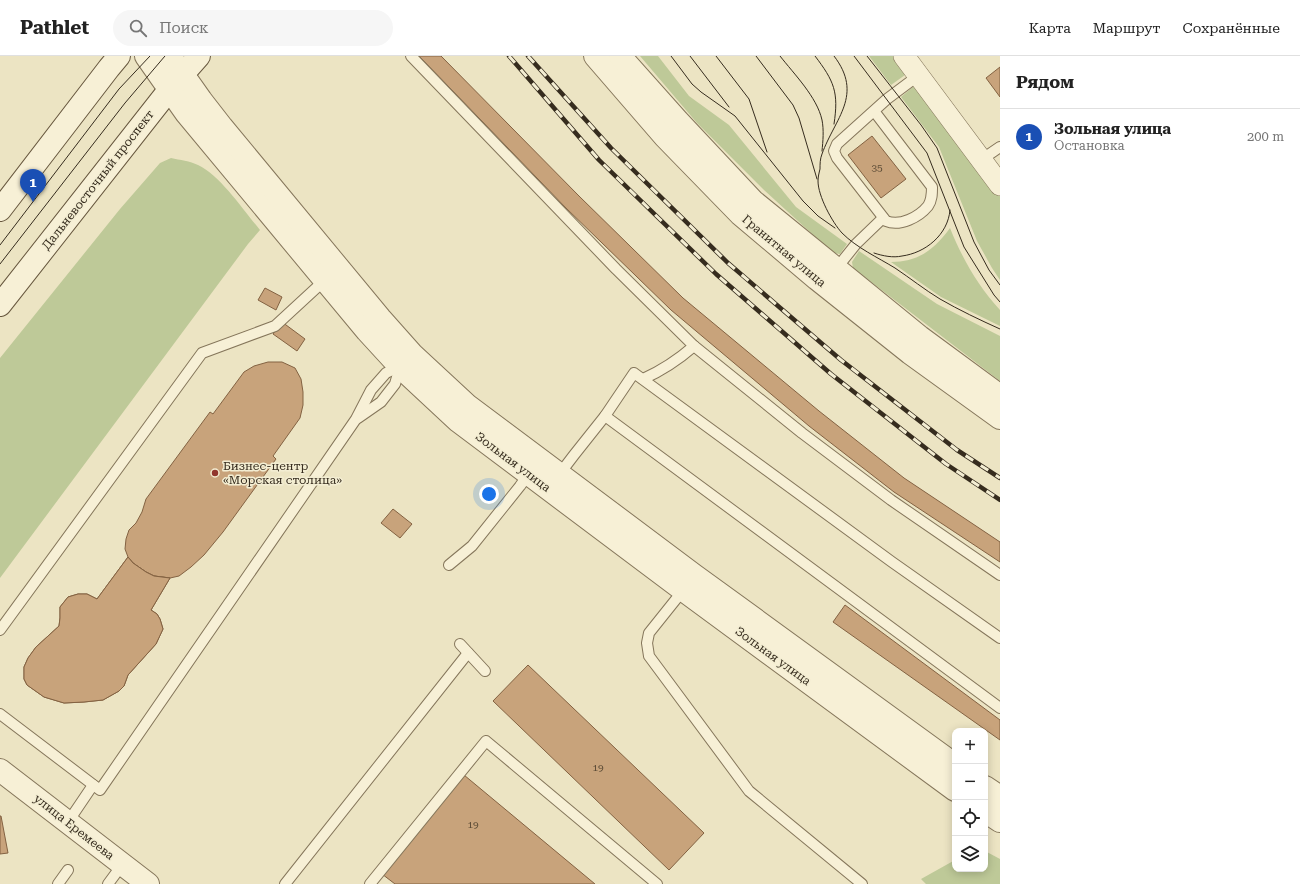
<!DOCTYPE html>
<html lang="ru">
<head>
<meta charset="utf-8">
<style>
  body { margin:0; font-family:"Roboto Serif",serif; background:#f6f6f6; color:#222 }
  .controls { position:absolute; right:12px; bottom:12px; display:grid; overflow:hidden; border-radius:8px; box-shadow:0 2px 10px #0003 }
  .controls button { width:36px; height:36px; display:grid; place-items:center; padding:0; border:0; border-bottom:1px solid #e0e0e0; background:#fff; color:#222; font:20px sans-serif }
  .you { position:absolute; left:489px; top:438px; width:14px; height:14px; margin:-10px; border:3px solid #fff; border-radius:50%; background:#1a73e8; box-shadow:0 0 0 6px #1a73e833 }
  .badge { display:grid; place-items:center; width:26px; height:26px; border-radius:50%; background:#1a73e8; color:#fff; font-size:13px; font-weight:700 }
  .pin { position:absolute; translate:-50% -33px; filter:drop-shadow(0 1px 2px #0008) }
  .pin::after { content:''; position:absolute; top:21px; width:14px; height:12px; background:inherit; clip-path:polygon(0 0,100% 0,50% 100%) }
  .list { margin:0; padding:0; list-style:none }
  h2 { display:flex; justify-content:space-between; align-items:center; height:52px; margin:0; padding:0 16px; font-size:17px }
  h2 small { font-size:13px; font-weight:400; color:#767676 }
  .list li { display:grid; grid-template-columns:26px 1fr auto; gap:12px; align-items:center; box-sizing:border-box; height:56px; padding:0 16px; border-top:1px solid #e0e0e0 }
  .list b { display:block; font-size:15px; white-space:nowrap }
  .list p { margin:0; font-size:13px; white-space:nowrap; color:#767676 }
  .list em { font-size:13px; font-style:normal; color:#767676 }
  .icon { flex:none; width:22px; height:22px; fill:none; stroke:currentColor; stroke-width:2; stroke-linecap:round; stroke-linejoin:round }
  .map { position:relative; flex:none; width:1000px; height:828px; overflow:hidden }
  header { display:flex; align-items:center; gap:24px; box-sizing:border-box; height:56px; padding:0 20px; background:#fff; border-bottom:1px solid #e0e0e0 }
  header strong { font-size:19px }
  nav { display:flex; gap:22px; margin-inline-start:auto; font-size:14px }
  .search { width:280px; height:36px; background:#f6f6f6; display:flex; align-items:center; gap:10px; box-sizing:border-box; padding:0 14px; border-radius:22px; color:#767676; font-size:15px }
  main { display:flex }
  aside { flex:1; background:#fff }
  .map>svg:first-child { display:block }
  .green { fill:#bec998 }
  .building { fill:#c8a37b; stroke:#836242 }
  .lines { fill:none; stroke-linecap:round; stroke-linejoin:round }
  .service-casing { stroke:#85765b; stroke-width:12 }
  .minor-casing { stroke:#85765b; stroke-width:22 }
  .tertiary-casing { stroke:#85765b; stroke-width:24 }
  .secondary-casing { stroke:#67573e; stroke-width:24 }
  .service { stroke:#f7f0d6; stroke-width:10 }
  .minor { stroke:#f7f0d6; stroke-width:21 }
  .tertiary { stroke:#f7f0d6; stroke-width:22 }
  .secondary { stroke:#f7f0d6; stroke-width:22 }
  .tram { stroke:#362c1e; stroke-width:1 }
  .rail-casing { stroke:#362c1e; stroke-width:4.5 }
  .rail { stroke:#f3edd2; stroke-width:3; stroke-dasharray:9; stroke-linecap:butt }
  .poi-dot { fill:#91372e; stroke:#f3edd2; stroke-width:1.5 }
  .labels { text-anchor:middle; stroke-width:3; stroke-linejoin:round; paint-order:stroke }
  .number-label { font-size:10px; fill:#5a4a35 }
  .street-label { font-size:12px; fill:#362c1e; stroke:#f3edd2 }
  .poi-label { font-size:12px; fill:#362c1e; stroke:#f3edd2; text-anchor:start }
</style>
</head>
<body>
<header>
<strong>Pathlet</strong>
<div class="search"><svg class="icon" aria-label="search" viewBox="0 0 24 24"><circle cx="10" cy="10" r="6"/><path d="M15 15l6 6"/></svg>Поиск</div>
<nav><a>Карта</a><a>Маршрут</a><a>Сохранённые</a></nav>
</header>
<main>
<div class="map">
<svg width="1000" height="828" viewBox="0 0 1000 828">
  <rect width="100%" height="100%" fill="#ece4c3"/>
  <!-- green -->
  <g class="green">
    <polygon points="640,0 658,0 689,40 729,69 796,151 847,188 840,198 833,197 764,134 697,67"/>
    <polygon points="869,0 897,0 906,13 905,19 891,29"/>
    <polygon points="914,30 1000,135 1000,224 992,212 977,185 939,91 901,41"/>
    <path d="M171 102C180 104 190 105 198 109 220 119 244 155 260 174L248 188 0 522V302L120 153 160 107Z"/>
    <path d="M950 172C962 202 978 230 1000 254V270L941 241 891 206C918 206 934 194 950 172Z"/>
    <polygon points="859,195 937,248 1000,280 1000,325 853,212 852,206"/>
    <polygon points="985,795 1000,803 1000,828 926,828 921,823 955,804 955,813 985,813"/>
  </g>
  <!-- building -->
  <g class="building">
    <polygon points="419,0 441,0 579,140 683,242 819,355 904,422 1000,486 1000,506 894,436 809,370 671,254 566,152"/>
    <polygon points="1000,11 1000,41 986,22"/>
    <polygon points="872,80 906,123 881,142 848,99"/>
    <polygon points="265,232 282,241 276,254 258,244"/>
    <polygon points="282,266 305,283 297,295 273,278"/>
    <polygon points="268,306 282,306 295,312 301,323 303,336 303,349 300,362 273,400 276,403 223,476 204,499 191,511 179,520 170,522 154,520 146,516 133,507 128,501 125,493 126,483 129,474 136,467 142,456 146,443 210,356 213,358 244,316 254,310"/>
    <polygon points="393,453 412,468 400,482 381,467"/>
    <polygon points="128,501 133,507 146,516 154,520 170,522 151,554 157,558 160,563 163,573 156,588 128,619 124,630 119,635 103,644 84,646 64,647 44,641 27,629 24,623 24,611 28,602 36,591 59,570 60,562 60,551 68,541 78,538 87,538 97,543"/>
    <polygon points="128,501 133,507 146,516 154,520 170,522 151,554 157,558 160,563 163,573 156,588 128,619 124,630 119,635 103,644 84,646 64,647 44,641 27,629 24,623 24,611 28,602 36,591 59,570 60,562 60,551 68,541 78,538 87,538 97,543"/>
    <polygon points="845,549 1000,664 1000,684 833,566"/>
    <polygon points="528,609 704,777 669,814 493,645"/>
    <polygon points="464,719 595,828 395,828 382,818"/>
    <polygon points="0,760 1,760 8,797 0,798"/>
  </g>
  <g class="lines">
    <defs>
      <g id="service">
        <polyline points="411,0 616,213 694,290 802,377 891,444 1000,519"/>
        <path d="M874 55 932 131C932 138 932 144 928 150 919 161 900 171 886 165L837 102 834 95 837 88 887 43 919 19"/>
        <polyline points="981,104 1000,91"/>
        <polyline points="836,213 856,188 883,162"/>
        <path d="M643 323C663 314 678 304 694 290"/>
        <polyline points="605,360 1000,652"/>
        <polyline points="358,362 381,346 395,328 400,311"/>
        <polyline points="558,420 574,399 605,360 634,317 892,506 1000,582"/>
        <polyline points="449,509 472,490 520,430 530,416"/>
        <polyline points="685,532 649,577 647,587 649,600 749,735 862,828"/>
        <polyline points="0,574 202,297 275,270 326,223"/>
        <polyline points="460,588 485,615"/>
        <polyline points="0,658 100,734 356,363 371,334 386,317 401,310"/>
        <polyline points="68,766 93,729"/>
        <polyline points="58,828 68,814"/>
        <polyline points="108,828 122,809"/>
        <polyline points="285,828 468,597"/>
        <polyline points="370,828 486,685 657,828"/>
      </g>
      <polyline id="minor" points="904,0 1000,129"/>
      <g id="tertiary">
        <polyline points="146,0 186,57 367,275 400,311 458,365 683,534 955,734"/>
        <polyline points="170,0 201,44 222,71 380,262 412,298 467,349 694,519 955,709"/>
        <polyline points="595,0 665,81 740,158 817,223 910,297 1000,362"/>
        <polyline points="620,0 678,65 753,145 920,281 1000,340"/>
        <polyline points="0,714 148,828"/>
        <polyline points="985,731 1000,741"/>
        <polyline points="985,755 1000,765"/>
      </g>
      <g id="secondary">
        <polyline points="0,154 109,12 119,0"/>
        <polyline points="0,249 169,34 199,0"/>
      </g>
    </defs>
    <!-- service casing -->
    <use href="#service" class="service-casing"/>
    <!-- minor casing -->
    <use href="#minor" class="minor-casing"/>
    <!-- tertiary casing -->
    <use href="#tertiary" class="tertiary-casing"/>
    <!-- secondary casing -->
    <use href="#secondary" class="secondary-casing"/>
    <!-- service -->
    <use href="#service" class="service"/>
    <!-- minor -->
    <use href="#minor" class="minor"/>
    <!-- tertiary -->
    <use href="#tertiary" class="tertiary"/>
    <!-- secondary -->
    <use href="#secondary" class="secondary"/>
    <!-- tram -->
    <g class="tram">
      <polyline points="671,0 692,28 701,36 735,60 803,145 818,160 835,172"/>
      <polyline points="690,0 729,51"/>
      <polyline points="716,0 749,43 767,96"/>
      <polyline points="756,0 793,49 799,62 817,123"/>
      <path d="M780 0C794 18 817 41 822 64 824 74 823 85 822 95"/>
      <path d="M815 0C834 25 839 36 834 68"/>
      <path d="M834 0C864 39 835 62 822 98 820 103 820 108 820 113 819 117 818 121 818 125 818 140 832 166 842 177 857 192 877 201 895 212 910 222 925 234 940 243 959 254 980 264 1000 273"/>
      <polyline points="854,0 927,97 964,191 994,239 1000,246"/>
      <polyline points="867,0 921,69 937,92 974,186 989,214 1000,229"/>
      <polyline points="0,189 119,33 150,0"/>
      <path d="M874 197C883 200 893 202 902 200 925 197 948 179 950 154"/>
      <polyline points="0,208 125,47 165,0"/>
    </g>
    <defs>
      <g id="rail">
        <polyline points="509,0 599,104 716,218 831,318 946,408 1000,444"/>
        <polyline points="528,0 611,92 728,207 841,304 957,394 1000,422"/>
      </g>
    </defs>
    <!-- rail casing -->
    <use href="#rail" class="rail-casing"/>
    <!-- rail -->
    <use href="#rail" class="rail"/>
  </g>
  <!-- markers -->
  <circle class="poi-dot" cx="215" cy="417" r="4"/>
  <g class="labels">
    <!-- number labels -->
    <g class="number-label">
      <text x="877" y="115">35</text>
      <text x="598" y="715">19</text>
      <text x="473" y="772">19</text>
    </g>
    <!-- street labels -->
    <g class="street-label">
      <text transform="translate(98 124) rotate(-52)" y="4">Дальневосточный проспект</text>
      <text transform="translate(784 195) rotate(40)" y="4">Гранитная улица</text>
      <text transform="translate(513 406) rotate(37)" y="4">Зольная улица</text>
      <text transform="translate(773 600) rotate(36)" y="4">Зольная улица</text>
      <text transform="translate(74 771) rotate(38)" y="4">улица Еремеева</text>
    </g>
    <!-- poi labels -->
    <g class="poi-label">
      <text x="223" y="414">Бизнес-центр<tspan x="223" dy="14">«Морская столица»</tspan></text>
    </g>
  </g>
</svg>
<div class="controls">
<button>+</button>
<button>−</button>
<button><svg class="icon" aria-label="locate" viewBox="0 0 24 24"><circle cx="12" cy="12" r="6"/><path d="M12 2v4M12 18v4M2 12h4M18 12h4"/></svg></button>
<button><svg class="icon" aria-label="layers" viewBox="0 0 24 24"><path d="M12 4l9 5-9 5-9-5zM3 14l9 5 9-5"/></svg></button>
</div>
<div class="you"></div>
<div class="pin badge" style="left:33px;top:146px;background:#1a4fb4">1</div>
</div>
<aside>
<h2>Рядом<small></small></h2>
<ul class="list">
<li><span class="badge" style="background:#1a4fb4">1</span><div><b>Зольная улица</b><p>Остановка</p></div><em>200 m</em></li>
</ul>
</aside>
</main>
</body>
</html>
